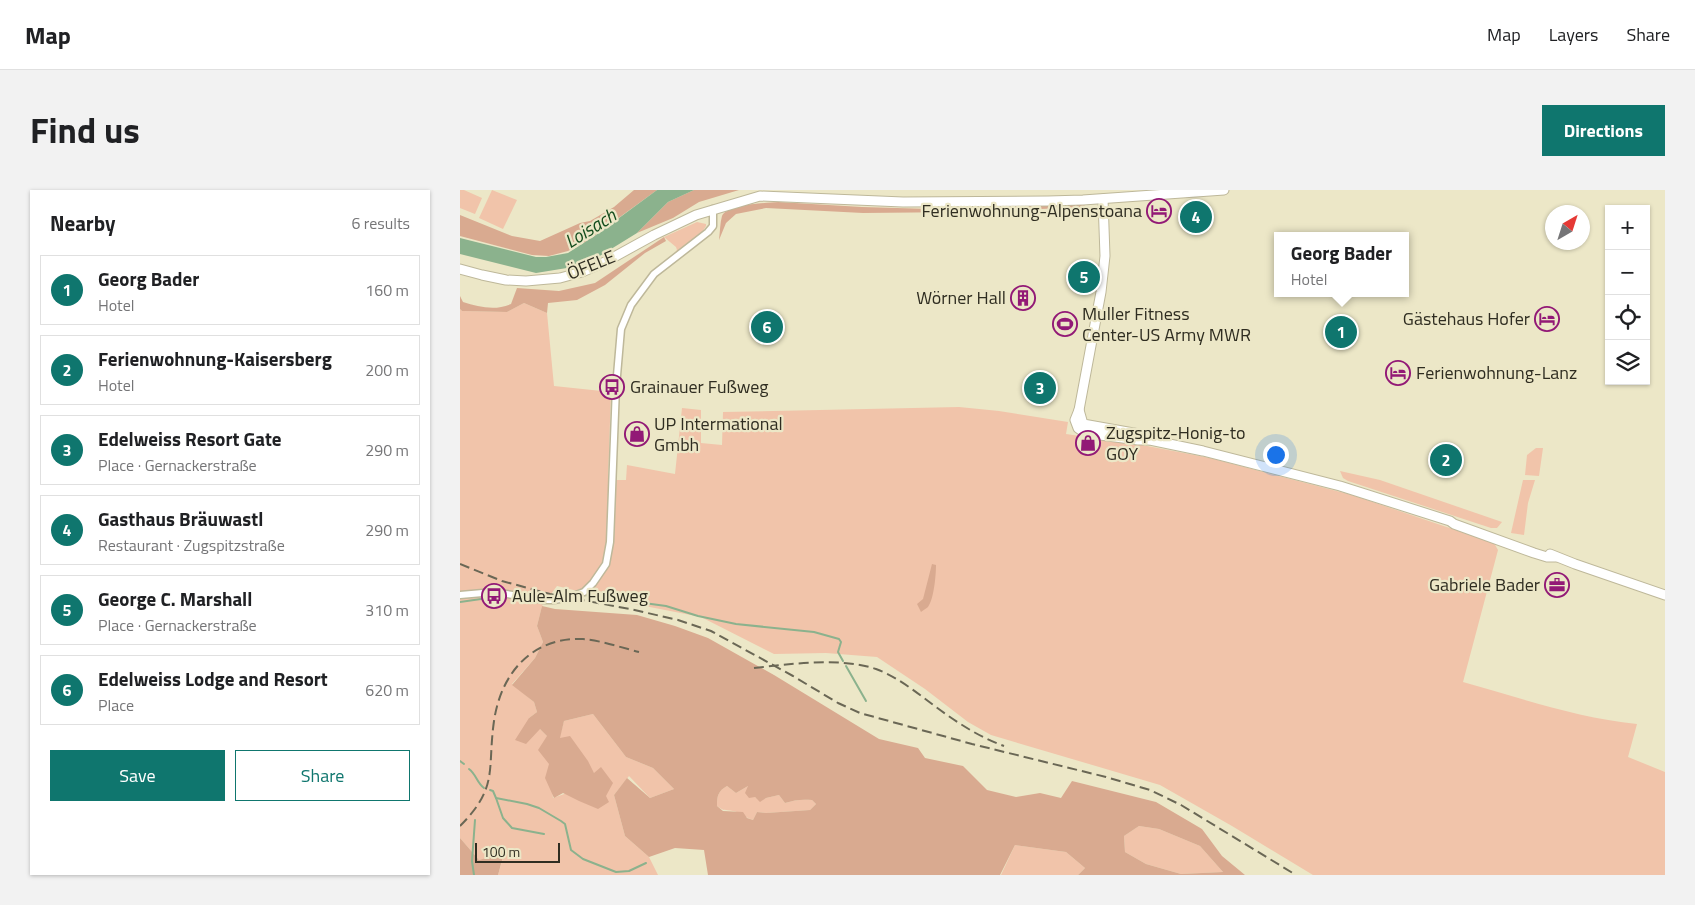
<!DOCTYPE html>
<html lang="en">
<head>
<meta charset="utf-8">
<style>
  body { margin:0; font-family:"Titillium Web",sans-serif; background:#f2f2f2; color:#202124 }
  .controls { position:absolute; right:15px; top:15px; display:grid; overflow:hidden; border-radius:0px; box-shadow:0 1px 4px #0004 }
  .controls button { width:45px; height:45px; display:grid; place-items:center; padding:0; border:0; border-bottom:1px solid #e0e0e0; background:#fff; color:#202124; font:25px sans-serif }
  .compass { position:absolute; left:1085px; top:15px; width:45px; height:45px; border-radius:50%; background:#fff; box-shadow:0 1px 4px #0004; rotate:39deg }
  .scale { position:absolute; left:15px; bottom:12px; width:85px; box-sizing:border-box; padding-left:5px; border:2px solid #2f2d21; border-top:0; font-size:14px; line-height:18px; white-space:nowrap; color:#2f2d21; -webkit-text-stroke:4px #ece7c7; paint-order:stroke }
  .you { position:absolute; left:815px; top:264px; width:18px; height:18px; margin:-12px; border:4px solid #fff; border-radius:50%; background:#1a73e8; box-shadow:0 0 0 8px #1a73e833 }
  .badge { display:grid; place-items:center; width:32px; height:32px; border-radius:50%; background:#0f766e; color:#fff; font-size:16px; font-weight:700 }
  .pin { position:absolute; translate:-50% -50%; border:2px solid #fff; box-shadow:0 1px 5px #0006 }
  .popup { position:absolute; left:814px; top:42px; width:135px; height:65px; box-sizing:border-box; display:grid; place-content:center; border-radius:0px; background:#fff; filter:drop-shadow(0 1px 4px #0005); font-size:16px; white-space:nowrap; color:#757577 }
  .popup b { font-size:19px; color:#202124 }
  .popup::after { content:''; position:absolute; left:50%; top:100%; margin-left:-10px; border:10px solid transparent; border-top-color:#fff }
  .list { margin:0; padding:0; list-style:none }
  h2 { display:flex; justify-content:space-between; align-items:center; height:65px; margin:0; padding:0 20px; font-size:21px }
  h2 small { font-size:16px; font-weight:400; color:#757577 }
  .list li { display:grid; grid-template-columns:32px 1fr auto; gap:15px; align-items:center; box-sizing:border-box; height:70px; margin:0 10px 10px; padding:0 10px; border:1px solid #e0e0e0; border-radius:0px }
  .list b { display:block; font-size:19px; white-space:nowrap }
  .list p { margin:0; font-size:16px; white-space:nowrap; color:#757577 }
  .list em { font-size:16px; font-style:normal; color:#757577 }
  .actions { display:flex; gap:10px; padding:15px 20px }
  .actions a { flex:1; padding:11px 0; border:1px solid #0f766e; border-radius:0px; text-align:center; font-size:18px; color:#0f766e }
  .actions .main { background:#0f766e; color:#fff }
  .icon { flex:none; width:28px; height:28px; fill:none; stroke:currentColor; stroke-width:2; stroke-linecap:round; stroke-linejoin:round }
  .map { position:relative; flex:none; width:1205px; height:685px; overflow:hidden; border-radius:0px }
  header { display:flex; align-items:center; gap:30px; box-sizing:border-box; height:70px; padding:0 25px; background:#fff; border-bottom:1px solid #e0e0e0 }
  header strong { font-size:24px }
  nav { display:flex; gap:28px; margin-inline-start:auto; font-size:18px }
  .intro { display:flex; align-items:center; justify-content:space-between; box-sizing:border-box; height:120px; padding:0 30px }
  h1 { margin:0; font-size:35px }
  .button { padding:12px 22px; border-radius:0px; background:#0f766e; color:#fff; font-size:18px; font-weight:700 }
  main { display:flex; gap:30px; padding:0 30px }
  aside { flex:1; background:#fff; border-radius:0px; box-shadow:0 1px 4px #0004 }
  .map>svg:first-child { display:block }
  .green { fill:#f1c4aa }
  .forest { fill:#d9aa90; fill-rule:evenodd }
  .water { fill:#8bb28d }
  .lines { fill:none; stroke-linecap:round; stroke-linejoin:round }
  .stream { stroke:#8bb28d; stroke-width:2 }
  .minor-casing { stroke:#beb89a; stroke-width:9 }
  .major-casing { stroke:#beb89a; stroke-width:11 }
  .minor { stroke:#fff; stroke-width:6 }
  .major { stroke:#fff; stroke-width:9 }
  .rail { stroke:#6a6755; stroke-width:2; stroke-dasharray:10 5; stroke-linecap:butt }
  .labels { text-anchor:middle; stroke-width:4.5; stroke-linejoin:round; paint-order:stroke }
  .poi-label { font-size:18px; fill:#2f2d21; stroke:#ece7c7; text-anchor:start }
  .street-label { font-size:18px; fill:#2f2d21; stroke:#ece7c7 }
  .water-label { font-size:19px; font-style:italic; fill:#134c1d; stroke:#ece7c7 }
</style>
</head>
<body>
<header>
<strong>Map</strong>
<nav><a>Map</a><a>Layers</a><a>Share</a></nav>
</header>
<div class="intro"><h1>Find us</h1><a class="button">Directions</a></div>
<main>
<aside>
<h2>Nearby<small>6 results</small></h2>
<ul class="list">
<li><span class="badge">1</span><div><b>Georg Bader</b><p>Hotel</p></div><em>160 m</em></li>
<li><span class="badge">2</span><div><b>Ferienwohnung-Kaisersberg</b><p>Hotel</p></div><em>200 m</em></li>
<li><span class="badge">3</span><div><b>Edelweiss Resort Gate</b><p>Place · Gernackerstraße</p></div><em>290 m</em></li>
<li><span class="badge">4</span><div><b>Gasthaus Bräuwastl</b><p>Restaurant · Zugspitzstraße</p></div><em>290 m</em></li>
<li><span class="badge">5</span><div><b>George C. Marshall</b><p>Place · Gernackerstraße</p></div><em>310 m</em></li>
<li><span class="badge">6</span><div><b>Edelweiss Lodge and Resort</b><p>Place</p></div><em>620 m</em></li>
</ul>
<div class="actions"><a class="main">Save</a><a>Share</a></div>
</aside>
<div class="map">
<svg width="1205" height="685" viewBox="0 0 1205 685">
  <rect width="100%" height="100%" fill="#ece7c7"/>
  <!-- green -->
  <g class="green">
    <polygon points="0,0 4,0 22,8 15,24 0,18"/>
    <polygon points="32,0 57,10 43,39 19,28"/>
    <polygon points="237,32 246,34 246,36 237,50 207,73 217,60 216,57 204,47"/>
    <path d="M64 113 87 123 94 196 151 202 148 290H166L167 275 215 284 222 218 241 220V253L262 255 263 222 499 217 539 221 608 232 606 244 682 255 750 268 892 305 1034 353 1038 360 1003 492C1060 508 1117 528 1177 534L1168 567 1205 582V685H853L772 636 700 595 531 545 508 532 465 499 417 467 366 463 314 464 241 427 159 411 97 396 82 416 77 436 83 452 75 468 52 494 74 512 77 522 69 528 87 546 93 608 107 603 146 606 134 583 99 549 104 531 133 524 166 567 193 578 214 599 190 608 169 586 154 605 165 646 189 667 198 685H38L44 664 19 670 0 648V119L2 121 47 122Z"/>
    <polygon points="1076,258 1083,258 1079,286 1065,285 1067,265"/>
    <polygon points="880,281 920,290 1042,332 1037,338 1031,338 888,291 883,288"/>
    <polygon points="1063,290 1075,290 1068,313 1064,345 1051,343"/>
    <path d="M267 596 276 603 288 596 295 607 300 611 306 608 319 605 325 613C334 610 342 609 352 610L356 614 350 620 306 623 297 622 293 630C286 628 280 622 273 621 264 619 265 622 257 616 257 606 258 601 267 596Z"/>
    <polygon points="679,636 699,639 740,656 763,682 721,684 686,674 665,662 664,646"/>
    <polygon points="555,655 606,662 625,678 618,685 541,685"/>
  </g>
  <!-- forest -->
  <g class="forest">
    <polygon points="174,0 197,0 127,51 108,61 89,66 72,65 0,46 0,25 52,46 80,51 120,33 130,31 154,17"/>
    <polygon points="234,0 279,0 239,12 213,28 177,43 208,12"/>
    <path d="M318 12 402 17 471 19 513 18 549 15 619 14 629 17 504 22 403 23 306 18 276 24 266 33 259 50C260 42 260 33 262 26 267 14 307 13 318 12Z"/>
    <path d="M204 47 206 51 185 63 145 95 117 110 88 113 87 123 64 113 47 122 2 121 0 119V106L3 112C19 117 35 121 51 114L57 98 99 101 135 93Z"/>
    <path d="M472 374 476 375C476 385 474 409 468 417 466 419 463 420 461 422L457 414 463 409Z"/>
    <path d="M82 416 95 419 177 425 215 436 248 448 314 485 419 549 458 558 465 568 503 576 527 600 556 607 580 603 601 608 612 591 696 612 742 639 762 666 785 685H618L625 678 606 662 555 655 540 685H248L244 660 215 658 189 667 165 646 154 605 167 588 190 608 214 599 193 578 166 567 133 524 104 531 100 548 110 546 128 571 134 583 141 577 153 593 146 606 149 612 138 619 119 611 103 603 94 608 85 588 89 574 78 560 87 546 80 539 66 554 55 550 69 528 77 522 74 512 52 495 75 468 83 452 77 436ZM267 596 276 603 288 596 285 603 289 608 295 607 300 612 306 608 319 605 325 613C334 610 342 609 352 610L356 614 350 620 306 623 297 622 293 630 287 628 283 622 263 621 257 616C257 606 258 601 267 596ZM679 636 699 639 740 656 763 682 721 684 686 674 665 662 664 646Z"/>
    <polygon points="0,648 19,670 44,663 38,685 0,685"/>
  </g>
  <!-- water -->
  <polygon class="water" points="197,0 234,0 208,12 177,43 143,64 129,72 113,77 76,83 0,64 0,48 76,67 86,67 108,63 136,45"/>
  <g class="lines">
    <!-- stream -->
    <g class="stream">
      <polyline points="125,405 206,416 238,426 276,434 354,442 379,449 381,452 378,462 383,471"/>
      <polyline points="0,412 35,407"/>
      <polyline points="386,476 406,511"/>
      <polyline points="0,571 4,574"/>
      <path d="M9 579C16 584 17 593 24 598"/>
      <polyline points="30,600 33,601 36,608 67,614 79,618 101,631 105,634 111,660 123,669 156,682 169,681 186,673"/>
      <polyline points="36,608 43,628 52,638 84,644"/>
      <polyline points="14,685 12,671 15,630"/>
    </g>
    <defs>
      <polyline id="minor" points="0,405 34,402 84,410 94,410 111,407 124,402 133,393 146,374 150,352 156,197 161,139 171,115 194,84 248,42 253,36 253,19"/>
      <g id="major">
        <polyline points="643,9 645,66 641,102 619,220 615,230 618,238 625,243 678,250 688,250"/>
        <polyline points="0,79 22,85 46,90 66,91 100,88 122,82 145,72 194,45 236,25 300,6 443,12 588,11 623,10 764,0"/>
        <polyline points="619,220 623,234 679,244 690,250 743,261 880,296 990,331 994,334 1074,363 1087,367 1095,367"/>
        <polyline points="1090,364 1115,374 1205,405"/>
      </g>
    </defs>
    <!-- minor casing -->
    <use href="#minor" class="minor-casing"/>
    <!-- major casing -->
    <use href="#major" class="major-casing"/>
    <!-- minor -->
    <use href="#minor" class="minor"/>
    <!-- major -->
    <use href="#major" class="major"/>
    <!-- rail -->
    <g class="rail">
      <polyline points="0,374 42,391 90,404 170,419 218,430 251,441 333,486 378,513 400,523 512,554 646,587 690,600 721,615 836,685"/>
      <path d="M294 478C330 474 382 467 416 479 435 486 452 499 468 511 492 529 516 546 544 556"/>
      <path d="M0 636C39 597 27 580 34 531 41 483 72 447 123 449 139 450 163 458 179 462"/>
    </g>
  </g>
  <!-- icons -->
  <defs>
    <symbol id="hotel-ring" viewBox="-11 -11 22 22"><circle r="9.5" fill="#ece7c7" stroke="#921976" stroke-width="1.5"/><path d="M-6-4.5h1.5V1H6V5H4.5V3h-9V5H-6ZM-4 0a1.8 1.8 0 1 1 3.6 0ZM.5 0V-2.5h3Q6-2.5 6 0Z" fill="#921976"/></symbol>
    <symbol id="building-ring" viewBox="-11 -11 22 22"><circle r="9.5" fill="#ece7c7" stroke="#921976" stroke-width="1.5"/><path d="M-4-6H4V6H1V3H-1V6H-4ZM-2.5-4.3h1.7v1.8h-1.7ZM.8-4.3h1.7v1.8H.8ZM-2.5-1h1.7V.8h-1.7ZM.8-1h1.7V.8H.8Z" fill="#921976"/></symbol>
    <symbol id="stadium-ring" viewBox="-11 -11 22 22"><circle r="9.5" fill="#ece7c7" stroke="#921976" stroke-width="1.5"/><path d="M0-5a6.5 5 0 1 0 0 10a6.5 5 0 1 0 0-10ZM-3.5-1.8h7v3.6h-7Z" fill="#921976"/></symbol>
    <symbol id="bus-ring" viewBox="-11 -11 22 22"><circle r="9.5" fill="#ece7c7" stroke="#921976" stroke-width="1.5"/><path d="M-5-6H5V4H4V6H2V4H-2V6H-4V4H-5ZM-3.5-4V0h7V-4ZM-3.5 1.2v1.5H-2V1.2ZM2 1.2v1.5H3.5V1.2Z" fill="#921976"/></symbol>
    <symbol id="shop-ring" viewBox="-11 -11 22 22"><circle r="9.5" fill="#ece7c7" stroke="#921976" stroke-width="1.5"/><path d="M-5-2.5h2.3a2.7 3.5 0 0 1 5.4 0H5L5.5 6h-11ZM-1.5-2.5h3a1.5 2.3 0 0 0-3 0Z" fill="#921976"/></symbol>
    <symbol id="office-ring" viewBox="-11 -11 22 22"><circle r="9.5" fill="#ece7c7" stroke="#921976" stroke-width="1.5"/><path d="M-6-3h4V-5.5h4V-3h4V5H-6ZM-1-4.5V-3h2v-1.5ZM-6 0V1H6V0Z" fill="#921976"/></symbol>
  </defs>
  <g fill-rule="evenodd">
    <use href="#hotel-ring" x="685" y="7" width="28" height="28"/>
    <use href="#building-ring" x="549" y="94" width="28" height="28"/>
    <use href="#hotel-ring" x="1073" y="115" width="28" height="28"/>
    <use href="#stadium-ring" x="591" y="120" width="28" height="28"/>
    <use href="#hotel-ring" x="924" y="169" width="28" height="28"/>
    <use href="#bus-ring" x="138" y="183" width="28" height="28"/>
    <use href="#shop-ring" x="163" y="230" width="28" height="28"/>
    <use href="#shop-ring" x="614" y="239" width="28" height="28"/>
    <use href="#office-ring" x="1083" y="381" width="28" height="28"/>
    <use href="#bus-ring" x="20" y="392" width="28" height="28"/>
  </g>
  <g class="labels">
    <!-- poi labels -->
    <g class="poi-label">
      <text x="682" y="27" text-anchor="end">Ferienwohnung-Alpenstoana</text>
      <text x="546" y="114" text-anchor="end">Wörner Hall</text>
      <text x="622" y="130">Muller Fitness<tspan x="622" dy="21">Center-US Army MWR</tspan></text>
      <text x="1070" y="135" text-anchor="end">Gästehaus Hofer</text>
      <text x="956" y="189">Ferienwohnung-Lanz</text>
      <text x="170" y="203">Grainauer Fußweg</text>
      <text x="194" y="240">UP Intermational<tspan x="194" dy="21">Gmbh</tspan></text>
      <text x="646" y="249">Zugspitz-Honig-to<tspan x="646" dy="21">GOY</tspan></text>
      <text x="1080" y="401" text-anchor="end">Gabriele Bader</text>
      <text x="52" y="412">Aule-Alm Fußweg</text>
    </g>
    <!-- street labels -->
    <g class="street-label">
      <text transform="translate(131 75) rotate(-22)" y="6">ÖFELE</text>
    </g>
    <!-- water labels -->
    <g class="water-label">
      <text transform="translate(130 38) rotate(-32)" y="7">Loisach</text>
    </g>
  </g>
</svg>
<div class="controls">
<button>+</button>
<button>−</button>
<button><svg class="icon" aria-label="locate" viewBox="0 0 24 24"><circle cx="12" cy="12" r="6"/><path d="M12 2v4M12 18v4M2 12h4M18 12h4"/></svg></button>
<button><svg class="icon" aria-label="layers" viewBox="0 0 24 24"><path d="M12 4l9 5-9 5-9-5zM3 14l9 5 9-5"/></svg></button>
</div>
<svg class="compass" viewBox="-18 -18 36 36"><path d="M0-13l5 13h-10z" fill="#e53935"/><path d="M0 13l5-13h-10z" fill="#757577"/></svg>
<div class="scale">100 m</div>
<div class="you"></div>
<div class="pin badge" style="left:881px;top:142px">1</div>
<div class="popup"><b>Georg Bader</b>Hotel</div>
<div class="pin badge" style="left:986px;top:270px">2</div>
<div class="pin badge" style="left:580px;top:198px">3</div>
<div class="pin badge" style="left:736px;top:27px">4</div>
<div class="pin badge" style="left:624px;top:87px">5</div>
<div class="pin badge" style="left:307px;top:137px">6</div>
</div>
</main>
</body>
</html>
